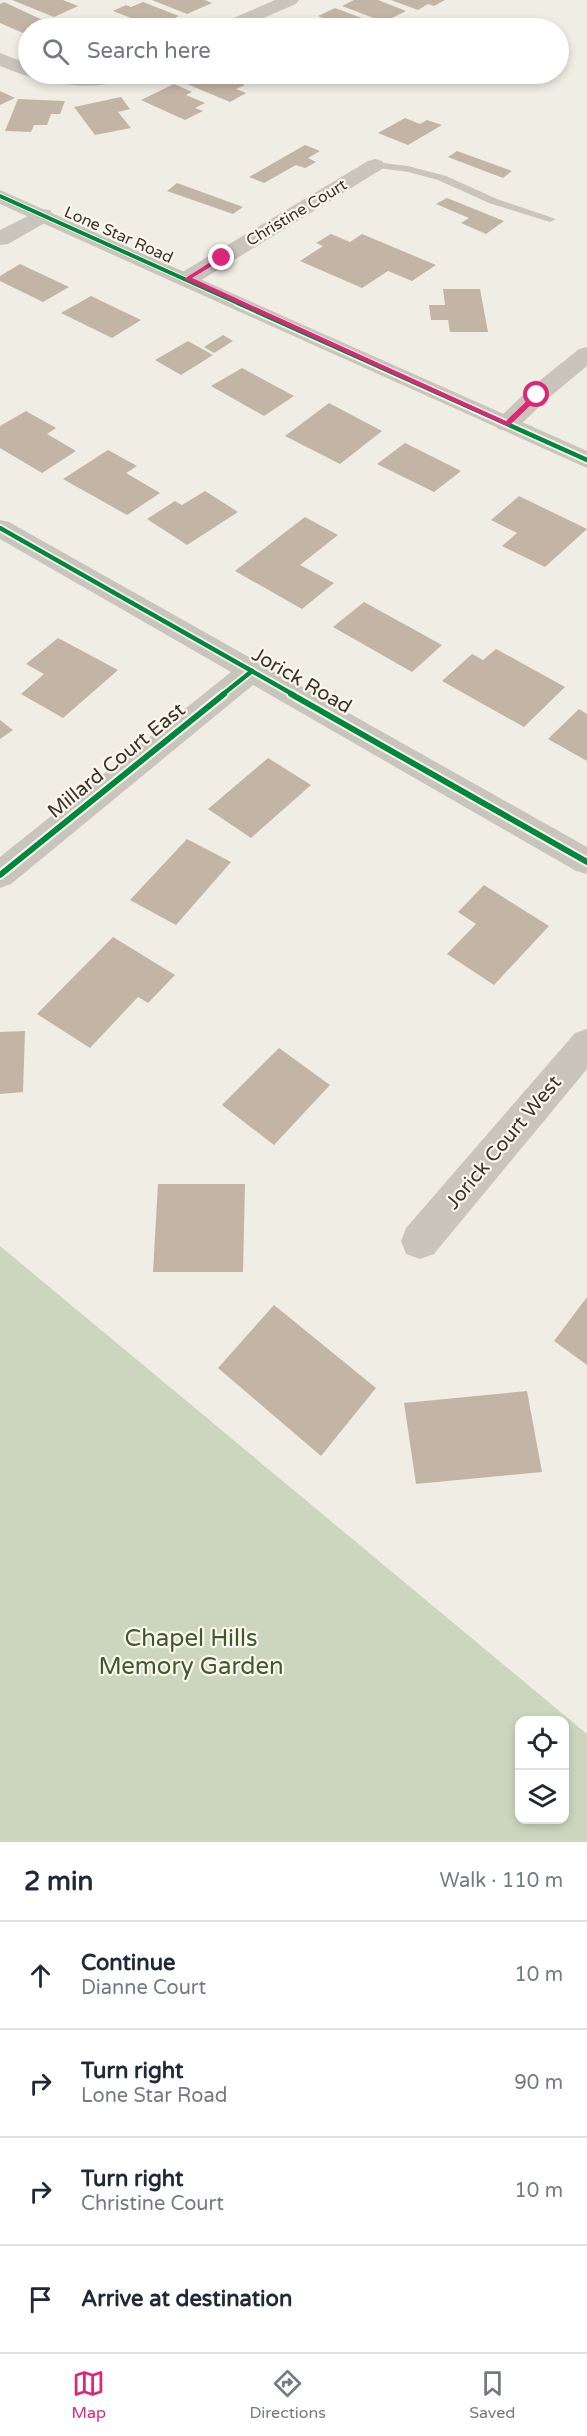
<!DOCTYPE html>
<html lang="en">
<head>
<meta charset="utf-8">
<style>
  body { margin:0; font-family:"Varela Round",sans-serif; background:#f2f2f3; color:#1f2937 }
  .controls { position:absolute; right:18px; bottom:18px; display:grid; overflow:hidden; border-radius:12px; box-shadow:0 3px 9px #0003 }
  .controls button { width:54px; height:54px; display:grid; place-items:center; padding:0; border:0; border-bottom:2px solid #e0e1e3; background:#fff; color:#1f2937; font:30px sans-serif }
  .stop { position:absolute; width:18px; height:18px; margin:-14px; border:4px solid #db2777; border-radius:50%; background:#fff }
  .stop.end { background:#db2777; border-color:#fff; box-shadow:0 2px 6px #0008 }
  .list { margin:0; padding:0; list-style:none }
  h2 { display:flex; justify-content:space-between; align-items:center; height:78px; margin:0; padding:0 24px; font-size:26px }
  h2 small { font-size:20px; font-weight:400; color:#747a83 }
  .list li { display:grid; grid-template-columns:39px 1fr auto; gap:18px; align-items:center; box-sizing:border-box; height:108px; padding:0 24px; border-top:2px solid #e0e1e3 }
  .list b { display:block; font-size:22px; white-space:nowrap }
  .list p { margin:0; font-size:20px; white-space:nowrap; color:#747a83 }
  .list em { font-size:20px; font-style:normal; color:#747a83 }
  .icon { flex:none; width:33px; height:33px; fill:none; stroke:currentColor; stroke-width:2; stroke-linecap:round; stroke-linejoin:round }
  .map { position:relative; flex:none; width:587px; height:1842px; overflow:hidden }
  .search { position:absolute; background:#fff; box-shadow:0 3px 9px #0003; left:18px; right:18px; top:18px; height:66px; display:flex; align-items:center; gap:15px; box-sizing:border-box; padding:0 21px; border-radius:33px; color:#747a83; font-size:22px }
  .sheet { height:510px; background:#fff }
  nav { display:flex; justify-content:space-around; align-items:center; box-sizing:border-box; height:84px; border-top:2px solid #e0e1e3; background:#fff; font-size:16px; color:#747a83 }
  nav a { display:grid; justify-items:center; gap:3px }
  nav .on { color:#db2777 }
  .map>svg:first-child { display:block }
  .green { fill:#ccd6be; fill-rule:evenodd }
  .building { fill:#c3b5a5 }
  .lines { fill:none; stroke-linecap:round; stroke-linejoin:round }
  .service { fill:#c9c5bd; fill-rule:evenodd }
  .minor { fill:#c9c5bd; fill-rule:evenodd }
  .tertiary { fill:#c9c5bd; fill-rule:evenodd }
  .cycleway-far2-casing { stroke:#fbf7ed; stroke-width:6 }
  .cycleway-far1-casing { stroke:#fbf7ed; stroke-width:8 }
  .cycleway-casing { stroke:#fbf7ed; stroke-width:10 }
  .cycleway-far2 { stroke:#00873e; stroke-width:4 }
  .cycleway-far1 { stroke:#00873e; stroke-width:4.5 }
  .cycleway { stroke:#00873e; stroke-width:6 }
  .route { fill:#db2777 }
  .labels { text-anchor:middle; stroke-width:4.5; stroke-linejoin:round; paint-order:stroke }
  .far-street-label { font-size:16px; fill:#3a332a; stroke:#fbf7ed }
  .street-label { font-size:20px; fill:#3a332a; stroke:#fbf7ed }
  .near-park-label { font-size:24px; fill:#3f592d; stroke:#fbf7ed }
</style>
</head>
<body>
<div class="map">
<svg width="587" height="1842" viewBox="0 0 587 1842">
  <rect width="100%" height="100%" fill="#f0ede4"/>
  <!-- green -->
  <path class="green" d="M0 1246 587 1734V1842H0ZM520 1720H564V1820H520Z"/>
  <!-- building -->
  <g class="building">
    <polygon points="12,0 63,0 78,6 54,17"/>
    <polygon points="152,0 205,0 212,3 187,14"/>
    <polygon points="354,0 378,0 406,11 384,22 342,6"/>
    <polygon points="391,0 445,0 434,6 428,4 418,10"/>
    <polygon points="4,2 49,23 28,28 28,31 23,33 0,23 0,4"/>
    <polygon points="143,2 179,16 154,27 113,11 126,5 131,7"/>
    <polygon points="335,8 378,24 370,28 335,28 323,24 330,21 318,16"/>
    <polygon points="115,18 143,28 94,28"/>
    <polygon points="303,21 323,28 287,28"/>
    <polygon points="199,74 233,74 226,77 245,85 236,89 246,93 230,102 182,82"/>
    <polygon points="245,74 282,74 265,82"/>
    <polygon points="174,84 192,92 186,95 205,103 195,108 203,111 185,120 141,100"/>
    <polygon points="0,91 15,98 0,105"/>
    <polygon points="121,97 130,109 118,112 131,128 95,135 74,107"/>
    <polygon points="18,99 65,101 60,114 51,114 47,125 34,125 31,132 5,131"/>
    <polygon points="405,118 420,124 427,120 442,125 408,145 378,133"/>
    <polygon points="305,145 320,151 308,158 316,162 305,168 296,165 264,183 249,177"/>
    <polygon points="457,151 512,171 503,178 448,157"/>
    <polygon points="177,183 243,207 233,214 167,191"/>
    <polygon points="447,198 504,221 486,234 461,223 469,218 436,204"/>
    <polygon points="331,234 350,242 362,234 436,265 412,281 388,271 362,288 300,261 323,246 316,243"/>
    <polygon points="20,264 69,287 43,302 0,281 0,276"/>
    <polygon points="443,289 480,289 488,332 450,332 448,320 431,320 429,305 445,305"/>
    <polygon points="91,296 141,320 112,338 61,313"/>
    <polygon points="223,335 233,341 214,353 204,347"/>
    <polygon points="188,341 213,355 181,375 155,360"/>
    <polygon points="242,368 294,396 264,416 211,386"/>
    <polygon points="329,403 382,431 340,464 285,436"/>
    <polygon points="26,411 56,428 47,434 76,451 42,473 0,448 0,426"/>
    <polygon points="405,443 461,471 434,492 377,464"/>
    <polygon points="108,450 137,466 126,473 160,493 127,515 63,479"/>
    <polygon points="205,491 238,512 187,545 147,519 175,501 182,505"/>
    <polygon points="519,496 587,529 545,567 502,546 517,533 491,520"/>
    <polygon points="305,517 338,535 300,565 334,583 302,609 235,571"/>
    <polygon points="364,602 442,645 412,672 333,627"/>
    <polygon points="58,638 118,670 63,718 21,694 44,674 26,664"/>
    <polygon points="496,649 565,687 524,727 442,681 472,654 483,660"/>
    <polygon points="579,709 587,714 587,761 548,739"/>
    <polygon points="0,720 13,730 0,739"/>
    <polygon points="268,758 311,785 251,838 208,809"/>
    <polygon points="187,839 231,862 176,925 130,900"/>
    <polygon points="484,885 549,926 494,985 447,954 476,924 458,912"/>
    <polygon points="113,937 175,975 148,1003 138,997 90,1048 37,1014"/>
    <polygon points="25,1031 23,1092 0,1094 0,1032"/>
    <polygon points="279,1048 330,1085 274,1145 222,1105"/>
    <polygon points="158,1184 245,1184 243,1272 153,1272"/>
    <polygon points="587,1297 587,1365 554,1341"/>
    <polygon points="274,1305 376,1388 321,1456 218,1368"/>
    <polygon points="527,1391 542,1472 416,1484 404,1403"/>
  </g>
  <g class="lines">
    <!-- service -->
    <polygon class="service" points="375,162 408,166 446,176 497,199 556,219 550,222 489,203 438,180 408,172 371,167 369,165"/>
    <!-- minor -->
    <g class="minor">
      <polygon points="275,0 299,0 296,4 240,28 217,28 220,24"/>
      <path d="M0 53 28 64V74H141L139 78C84 92 50 86 0 66Z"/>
      <polygon points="375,159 382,161 385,165 382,169 195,284 187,286 179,284 176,279 179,274 368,161"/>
      <polygon points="42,209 50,210 53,215 50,220 8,244 0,245 0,230"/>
      <polygon points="587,347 587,366 546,400 516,429 507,431 498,429 495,424 498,419 528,390 579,349"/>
      <polygon points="0,520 9,522 587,847 587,874 576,871 253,685 11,884 0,888 0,857 231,672 0,539"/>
      <polygon points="587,1029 587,1069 434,1254 420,1259 406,1254 401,1241 406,1228 575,1033"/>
    </g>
    <!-- tertiary -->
    <polygon class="tertiary" points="0,190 587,451 587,468 0,204"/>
    <defs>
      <polyline id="cycleway-far2" points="0,196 242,305"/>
      <g id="cycleway-far1">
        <polyline points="238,303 587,460"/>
        <polyline points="0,528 294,695"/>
        <polyline points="222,695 252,671"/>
      </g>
      <g id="cycleway">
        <polyline points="291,694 587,862"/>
        <polyline points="0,875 224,694"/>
      </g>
    </defs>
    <!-- cycleway-far2 casing -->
    <use href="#cycleway-far2" class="cycleway-far2-casing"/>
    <!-- cycleway-far1 casing -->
    <use href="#cycleway-far1" class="cycleway-far1-casing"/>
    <!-- cycleway casing -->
    <use href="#cycleway" class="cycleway-casing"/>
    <!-- cycleway-far2 -->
    <use href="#cycleway-far2" class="cycleway-far2"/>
    <!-- cycleway-far1 -->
    <use href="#cycleway-far1" class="cycleway-far1"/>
    <!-- cycleway -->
    <use href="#cycleway" class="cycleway"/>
  </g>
  <!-- route -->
  <polygon class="route" points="220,256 225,258 192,278 506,421 534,394 541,395 510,425 505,425 184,279"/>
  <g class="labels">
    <!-- far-street labels -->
    <g class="far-street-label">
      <text transform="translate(296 212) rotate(-31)" y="6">Christine Court</text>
      <text transform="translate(119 234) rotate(24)" y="6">Lone Star Road</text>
    </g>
    <!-- street labels -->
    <g class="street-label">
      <text transform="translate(302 680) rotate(30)" y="7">Jorick Road</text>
      <text transform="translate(116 760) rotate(-39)" y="7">Millard Court East</text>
      <text transform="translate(503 1142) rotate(-50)" y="7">Jorick Court West</text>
    </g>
    <!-- near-park labels -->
    <g class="near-park-label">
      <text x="191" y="1646">Chapel Hills<tspan x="191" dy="28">Memory Garden</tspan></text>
    </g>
  </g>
</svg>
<div class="controls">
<button><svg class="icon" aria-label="locate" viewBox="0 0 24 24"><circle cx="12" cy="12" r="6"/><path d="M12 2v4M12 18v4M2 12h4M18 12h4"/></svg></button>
<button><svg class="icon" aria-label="layers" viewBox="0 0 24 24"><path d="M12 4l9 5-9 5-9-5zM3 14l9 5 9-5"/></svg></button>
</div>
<div class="stop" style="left:537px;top:395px"></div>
<div class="stop end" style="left:222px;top:258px"></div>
<div class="search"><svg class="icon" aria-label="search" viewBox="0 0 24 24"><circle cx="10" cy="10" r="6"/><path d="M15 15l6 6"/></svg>Search here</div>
</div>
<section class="sheet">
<h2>2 min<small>Walk · 110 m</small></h2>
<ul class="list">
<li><svg class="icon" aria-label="ahead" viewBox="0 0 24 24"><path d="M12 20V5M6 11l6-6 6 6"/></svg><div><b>Continue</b><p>Dianne Court</p></div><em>10 m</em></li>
<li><svg class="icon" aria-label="right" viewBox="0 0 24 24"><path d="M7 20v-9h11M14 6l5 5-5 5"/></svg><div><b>Turn right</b><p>Lone Star Road</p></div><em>90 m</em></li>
<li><svg class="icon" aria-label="right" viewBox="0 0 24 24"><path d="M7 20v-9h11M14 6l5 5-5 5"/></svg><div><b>Turn right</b><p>Christine Court</p></div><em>10 m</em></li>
<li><svg class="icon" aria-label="arrive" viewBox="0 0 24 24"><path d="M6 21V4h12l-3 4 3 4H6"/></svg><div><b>Arrive at destination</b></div></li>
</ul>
</section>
<nav>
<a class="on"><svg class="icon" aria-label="map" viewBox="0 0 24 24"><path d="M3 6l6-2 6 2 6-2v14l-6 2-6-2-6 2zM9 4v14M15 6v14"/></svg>Map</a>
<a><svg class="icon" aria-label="directions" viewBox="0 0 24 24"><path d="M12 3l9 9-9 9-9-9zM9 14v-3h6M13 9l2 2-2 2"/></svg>Directions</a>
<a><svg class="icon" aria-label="saved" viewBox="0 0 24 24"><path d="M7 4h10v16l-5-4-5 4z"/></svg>Saved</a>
</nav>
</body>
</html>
